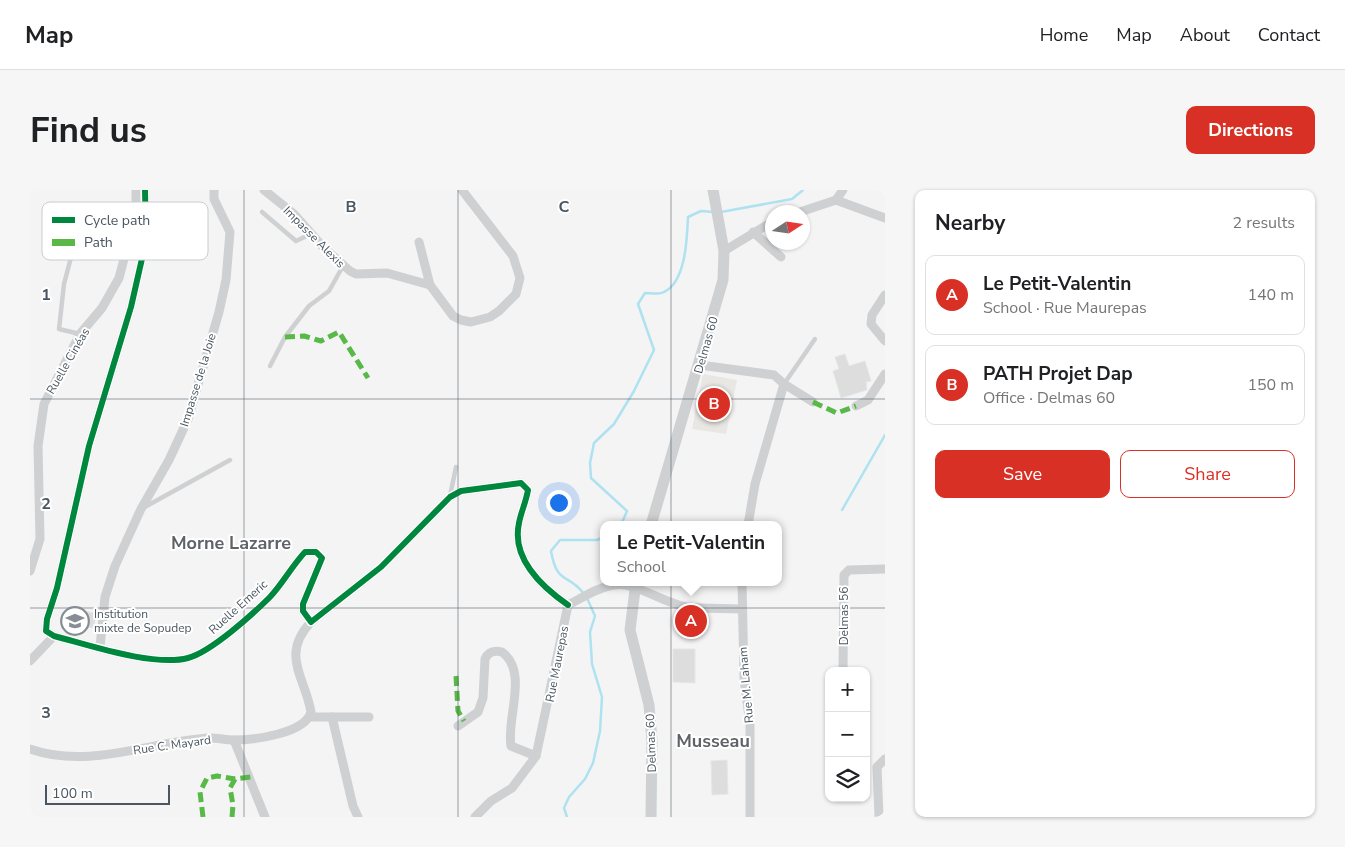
<!DOCTYPE html>
<html lang="en">
<head>
<meta charset="utf-8">
<style>
  body { margin:0; font-family:"Nunito Sans",sans-serif; background:#f6f6f6; color:#202124 }
  .controls { position:absolute; right:15px; bottom:15px; display:grid; overflow:hidden; border-radius:10px; box-shadow:0 1px 4px #0004 }
  .controls button { width:45px; height:45px; display:grid; place-items:center; padding:0; border:0; border-bottom:1px solid #e0e0e0; background:#fff; color:#202124; font:25px sans-serif }
  .compass { position:absolute; left:735px; top:15px; width:45px; height:45px; border-radius:50%; background:#fff; box-shadow:0 1px 4px #0004; rotate:78deg }
  .scale { position:absolute; left:15px; bottom:12px; width:125px; box-sizing:border-box; padding-left:5px; border:2px solid #4a5661; border-top:0; font-size:14px; line-height:18px; white-space:nowrap; color:#4a5661; -webkit-text-stroke:4px #fff; paint-order:stroke }
  .you { position:absolute; left:528px; top:312px; width:18px; height:18px; margin:-12px; border:4px solid #fff; border-radius:50%; background:#1a73e8; box-shadow:0 0 0 8px #1a73e833 }
  .badge { display:grid; place-items:center; width:32px; height:32px; border-radius:50%; background:#d93025; color:#fff; font-size:16px; font-weight:700 }
  .pin { position:absolute; translate:-50% -50%; border:2px solid #fff; box-shadow:0 1px 5px #0006 }
  .popup { position:absolute; left:570px; top:331px; width:182px; height:65px; box-sizing:border-box; display:grid; place-content:center; border-radius:10px; background:#fff; filter:drop-shadow(0 1px 4px #0005); font-size:16px; white-space:nowrap; color:#757577 }
  .popup b { font-size:19px; color:#202124 }
  .popup::after { content:''; position:absolute; left:50%; top:100%; margin-left:-10px; border:10px solid transparent; border-top-color:#fff }
  .list { margin:0; padding:0; list-style:none }
  h2 { display:flex; justify-content:space-between; align-items:center; height:65px; margin:0; padding:0 20px; font-size:21px }
  h2 small { font-size:16px; font-weight:400; color:#757577 }
  .list li { display:grid; grid-template-columns:32px 1fr auto; gap:15px; align-items:center; box-sizing:border-box; height:80px; margin:0 10px 10px; padding:0 10px; border:1px solid #e0e0e0; border-radius:10px }
  .list b { display:block; font-size:19px; white-space:nowrap }
  .list p { margin:0; font-size:16px; white-space:nowrap; color:#757577 }
  .list em { font-size:16px; font-style:normal; color:#757577 }
  .actions { display:flex; gap:10px; padding:15px 20px }
  .actions a { flex:1; padding:11px 0; border:1px solid #d93025; border-radius:10px; text-align:center; font-size:18px; color:#d93025 }
  .actions .main { background:#d93025; color:#fff }
  .icon { flex:none; width:28px; height:28px; fill:none; stroke:currentColor; stroke-width:2; stroke-linecap:round; stroke-linejoin:round }
  .map { position:relative; flex:none; width:855px; height:627px; overflow:hidden; border-radius:10px }
  header { display:flex; align-items:center; gap:30px; box-sizing:border-box; height:70px; padding:0 25px; background:#fff; border-bottom:1px solid #e0e0e0 }
  header strong { font-size:24px }
  nav { display:flex; gap:28px; margin-inline-start:auto; font-size:18px }
  .intro { display:flex; align-items:center; justify-content:space-between; box-sizing:border-box; height:120px; padding:0 30px }
  h1 { margin:0; font-size:35px }
  .button { padding:12px 22px; border-radius:10px; background:#d93025; color:#fff; font-size:18px; font-weight:700 }
  main { display:flex; gap:30px; padding:0 30px }
  aside { flex:1; background:#fff; border-radius:10px; box-shadow:0 1px 4px #0004 }
  .map>svg:first-child { display:block }
  .commercial { fill:#e8e7e3 }
  .lines { fill:none; stroke-linecap:round; stroke-linejoin:round }
  .stream { stroke:#aee2f0; stroke-width:2.5 }
  .building { fill:#ddddde; stroke:#e5e6e7 }
  .service { stroke:#ced0d2; stroke-width:4.5 }
  .minor { stroke:#ced0d2; stroke-width:9 }
  .tertiary { stroke:#ced0d2; stroke-width:11 }
  .quiet { stroke:#58b947; stroke-width:5; stroke-dasharray:10 5; stroke-linecap:butt }
  .cycleway-casing { stroke:#fff; stroke-width:9 }
  .cycleway { stroke:#00873e; stroke-width:6 }
  .grid { fill:none; stroke:#4a5661; stroke-width:1; stroke-opacity:0.55 }
  .labels { text-anchor:middle; stroke-width:4; stroke-linejoin:round; paint-order:stroke }
  .street-label { font-size:12px; fill:#4a5661; stroke:#fff }
  .poi-label { font-size:12px; fill:#4a5661; stroke:#fff; text-anchor:start }
  .district-label { font-size:18px; font-weight:bold; fill:#5f6368; stroke:#fff }
  .key { fill:#fff; stroke:#c9ccd0; stroke-width:1 }
  .key-label { font-size:14px; fill:#4a5661 }
  .grid-label { font-size:16px; text-anchor:middle; font-weight:bold; fill:#4a5661; stroke:#fff; stroke-width:4; stroke-linejoin:round; paint-order:stroke }
</style>
</head>
<body>
<header>
<strong>Map</strong>
<nav><a>Home</a><a>Map</a><a>About</a><a>Contact</a></nav>
</header>
<div class="intro"><h1>Find us</h1><a class="button">Directions</a></div>
<main>
<div class="map">
<svg width="855" height="627" viewBox="0 0 855 627">
  <rect width="100%" height="100%" fill="#f4f4f4"/>
  <!-- commercial -->
  <polygon class="commercial" points="673,184 707,190 696,244 662,239"/>
  <g class="lines">
    <!-- stream -->
    <g class="stream">
      <polyline points="691,22 762,9 773,0"/>
      <polyline points="812,320 855,245"/>
      <path d="M591 335 597 321 561 288 560 273 564 253 584 234 604 201 624 160 608 114 615 103C620 103 629 105 634 102 656 92 657 48 658 27L671 21 683 22"/>
      <path d="M554 404C539 383 527 396 521 361L530 350H567L574 347"/>
      <polyline points="537,627 534,618 539,607 555,589 563,573 570,541 572,507 562,474 560,442 565,426 557,408"/>
    </g>
  </g>
  <!-- building -->
  <g class="building">
    <polygon points="815,164 819,176 835,171 841,191 836,192 837,200 811,208 803,181 809,179 805,167"/>
    <polygon points="40,420 66,423 64,438 39,434"/>
    <polygon points="643,459 665,459 665,493 643,492"/>
    <polygon points="697,570 698,604 682,605 681,571"/>
  </g>
  <g class="lines">
    <!-- service -->
    <g class="service">
      <polyline points="232,22 266,51 281,44"/>
      <polyline points="50,144 29,139 34,94 54,18"/>
      <polyline points="240,176 255,147 279,116 299,101 313,76"/>
      <polyline points="754,194 785,149"/>
      <polyline points="420,306 426,277"/>
      <polyline points="113,318 200,270"/>
    </g>
    <!-- minor -->
    <g class="minor">
      <path d="M115 0 116 51 101 117 59 256 27 398 17 429 16 441 24 446C59 455 123 477 158 468 181 462 223 424 240 407 253 393 262 376 275 362H286L292 368 273 414V421L281 432 351 377 420 307 431 301 491 293 498 300C496 312 491 322 489 333 481 369 512 397 538 415"/>
      <polyline points="234,0 264,24 293,57 320,81 326,84 357,83 400,95 423,126 431,130 441,132 460,127 469,121 486,104 490,88 483,66 432,0"/>
      <polyline points="806,10 855,28"/>
      <polyline points="770,22 806,10 813,0"/>
      <polyline points="723,42 751,67"/>
      <polyline points="389,52 400,95"/>
      <polyline points="694,61 742,32"/>
      <polyline points="855,105 842,125 841,134 855,151"/>
      <polyline points="670,175 744,185 754,194 725,294 718,335"/>
      <polyline points="754,194 783,212"/>
      <polyline points="826,216 838,210 855,184"/>
      <polyline points="0,381 10,349 8,256 14,214 50,144 72,118 89,88 106,23 106,0"/>
      <polyline points="712,392 714,488 720,535 720,627"/>
      <path d="M538 415C552 408 568 397 584 395 604 391 635 414 657 417 675 419 694 418 712 419"/>
      <polyline points="70,457 75,407 85,376 111,319 139,270 158,229 189,122 196,90 200,42 184,9 184,0"/>
      <polyline points="0,471 24,446"/>
      <polyline points="813,481 814,385 819,380 855,379"/>
      <polyline points="280,527 339,527"/>
      <polyline points="302,527 323,616 328,627"/>
      <path d="M428 536 448 522 453 508 455 469C458 462 464 460 472 462 499 482 476 528 481 556L506 566"/>
      <polyline points="204,550 235,627"/>
      <path d="M0 559C59 580 121 551 180 548 188 548 196 550 203 550 223 550 275 544 281 522 275 487 250 465 281 432"/>
      <polyline points="445,627 461,611 482,598 506,566 538,415"/>
      <polyline points="849,627 847,577 855,569"/>
    </g>
    <!-- tertiary -->
    <g class="tertiary">
      <polyline points="621,335 693,90 694,61 683,0"/>
      <polyline points="606,392 600,440 619,515 622,551 621,627"/>
    </g>
    <!-- quiet -->
    <g class="quiet">
      <polyline points="255,147 274,146 291,151 309,142 338,188"/>
      <polyline points="783,212 807,223 826,216"/>
      <polyline points="426,486 428,521 434,531"/>
      <polyline points="173,627 170,602 177,588 187,586 205,589"/>
      <polyline points="202,627 203,615 200,598 205,589 221,587"/>
    </g>
    <defs>
      <path id="cycleway" d="M115 0 116 51 101 117 59 256 27 398 17 429 16 441 24 446C59 455 123 477 158 468 181 462 223 424 240 407 253 393 262 376 275 362H286L292 368 273 414V421L281 432 351 377 420 307 431 301 491 293 498 300C496 312 491 322 489 333 481 369 512 397 538 415"/>
    </defs>
    <!-- cycleway casing -->
    <use href="#cycleway" class="cycleway-casing"/>
    <!-- cycleway -->
    <use href="#cycleway" class="cycleway"/>
  </g>
  <!-- grid -->
  <path class="grid" d="M214 0V627M428 0V627M641 0V627M0 209H855M0 418H855"/>
  <!-- icons -->
  <defs>
    <symbol id="school-ring" viewBox="-11 -11 22 22"><circle r="9.5" fill="#fff" stroke="#868d94" stroke-width="1.5"/><path d="M0-5L7-2L0 1L-7-2ZM-4 1L0 2.5L4 1V4Q0 6-4 4Z" fill="#868d94"/></symbol>
  </defs>
  <g fill-rule="evenodd">
    <use href="#school-ring" x="29" y="415" width="32" height="32"/>
  </g>
  <g class="labels">
    <!-- street labels -->
    <g class="street-label">
      <text transform="translate(284 47) rotate(45)" y="4">Impasse Alexis</text>
      <text transform="translate(676 155) rotate(-74)" y="4">Delmas 60</text>
      <text transform="translate(38 171) rotate(-60)" y="4">Ruelle Cinéas</text>
      <text transform="translate(168 190) rotate(-73)" y="4">Impasse de la Joie</text>
      <text transform="translate(208 417) rotate(-42)" y="4">Ruelle Emeric</text>
      <text transform="translate(814 426) rotate(-90)" y="4">Delmas 56</text>
      <text transform="translate(527 474) rotate(-79)" y="4">Rue Maurepas</text>
      <text transform="translate(716 495) rotate(-95)" y="4">Rue M. Laham</text>
      <text transform="translate(621 553) rotate(-92)" y="4">Delmas 60</text>
      <text transform="translate(142 555) rotate(-8)" y="4">Rue C. Mayard</text>
    </g>
    <!-- poi labels -->
    <g class="poi-label">
      <text x="64" y="428">Institution<tspan x="64" dy="14">mixte de Sopudep</tspan></text>
    </g>
    <!-- district labels -->
    <g class="district-label">
      <text x="201" y="359">Morne Lazarre</text>
      <text x="683" y="557">Musseau</text>
    </g>
  </g>
  <!-- legend -->
  <rect x="12" y="12" width="166" height="58" rx="8" class="key"/>
  <rect x="22" y="27" width="23" height="6" fill="#00873e"/>
  <rect x="22" y="49" width="23" height="7" fill="#58b947"/>
  <g class="key-label">
    <text x="54" y="35">Cycle path</text>
    <text x="54" y="57">Path</text>
  </g>
  <g class="grid-label">
    <text x="321" y="22">B</text>
    <text x="534" y="22">C</text>
    <text x="16" y="110">1</text>
    <text x="16" y="319">2</text>
    <text x="16" y="528">3</text>
  </g>
</svg>
<div class="controls">
<button>+</button>
<button>−</button>
<button><svg class="icon" aria-label="layers" viewBox="0 0 24 24"><path d="M12 4l9 5-9 5-9-5zM3 14l9 5 9-5"/></svg></button>
</div>
<svg class="compass" viewBox="-18 -18 36 36"><path d="M0-13l5 13h-10z" fill="#e53935"/><path d="M0 13l5-13h-10z" fill="#757577"/></svg>
<div class="scale">100 m</div>
<div class="you"></div>
<div class="pin badge" style="left:661px;top:431px">A</div>
<div class="popup"><b>Le Petit-Valentin</b>School</div>
<div class="pin badge" style="left:684px;top:214px">B</div>
</div>
<aside>
<h2>Nearby<small>2 results</small></h2>
<ul class="list">
<li><span class="badge">A</span><div><b>Le Petit-Valentin</b><p>School · Rue Maurepas</p></div><em>140 m</em></li>
<li><span class="badge">B</span><div><b>PATH Projet Dap</b><p>Office · Delmas 60</p></div><em>150 m</em></li>
</ul>
<div class="actions"><a class="main">Save</a><a>Share</a></div>
</aside>
</main>
</body>
</html>
